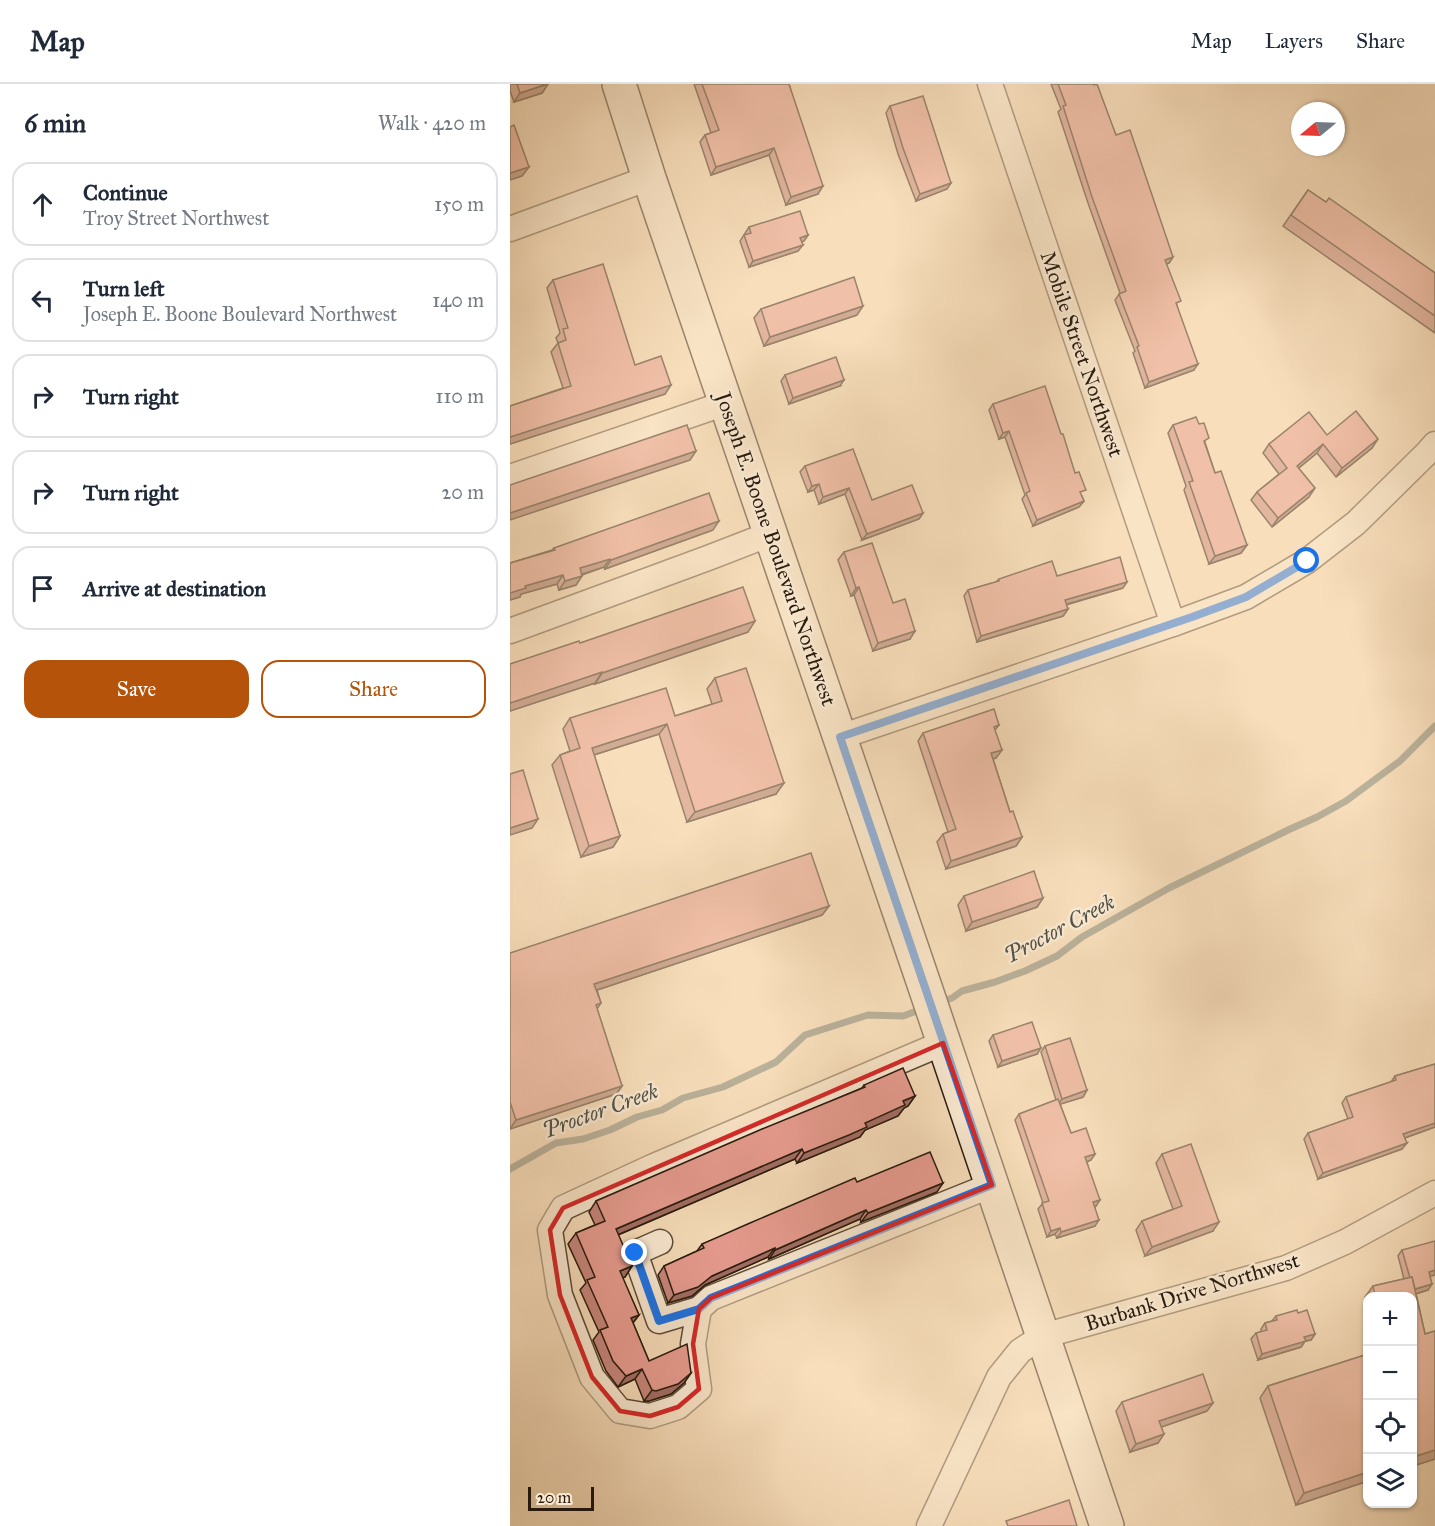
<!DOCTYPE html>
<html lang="en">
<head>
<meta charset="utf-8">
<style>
  body { margin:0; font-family:"IM FELL Great Primer",serif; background:#f6f6f7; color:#1f2937 }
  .controls { position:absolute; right:18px; bottom:18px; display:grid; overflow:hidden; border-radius:12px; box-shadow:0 2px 4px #0004 }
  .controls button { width:54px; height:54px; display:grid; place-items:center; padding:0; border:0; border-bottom:2px solid #e0e1e3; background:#fff; color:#1f2937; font:30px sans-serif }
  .compass { position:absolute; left:781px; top:18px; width:54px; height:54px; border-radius:50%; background:#fff; box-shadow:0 2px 4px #0004; rotate:251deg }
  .scale { position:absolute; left:18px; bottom:15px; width:66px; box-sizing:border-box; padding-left:6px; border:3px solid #291a0d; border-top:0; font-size:16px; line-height:21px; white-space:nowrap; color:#291a0d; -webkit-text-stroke:4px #faead3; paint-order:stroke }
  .stop { position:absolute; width:18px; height:18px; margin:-14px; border:4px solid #1a73e8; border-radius:50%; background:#fff }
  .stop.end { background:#1a73e8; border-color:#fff; box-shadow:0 2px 6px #0008 }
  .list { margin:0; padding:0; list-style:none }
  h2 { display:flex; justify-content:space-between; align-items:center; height:78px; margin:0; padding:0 24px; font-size:26px }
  h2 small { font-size:20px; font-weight:400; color:#747a83 }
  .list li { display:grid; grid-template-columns:39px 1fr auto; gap:18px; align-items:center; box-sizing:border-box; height:84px; margin:0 12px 12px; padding:0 12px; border:2px solid #e0e1e3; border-radius:18px }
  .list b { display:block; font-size:22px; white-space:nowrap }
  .list p { margin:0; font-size:20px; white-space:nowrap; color:#747a83 }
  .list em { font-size:20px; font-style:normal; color:#747a83 }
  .actions { display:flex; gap:12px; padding:18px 24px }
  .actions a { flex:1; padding:14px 0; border:2px solid #b45309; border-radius:18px; text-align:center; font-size:21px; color:#b45309 }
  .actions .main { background:#b45309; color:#fff }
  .icon { flex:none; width:33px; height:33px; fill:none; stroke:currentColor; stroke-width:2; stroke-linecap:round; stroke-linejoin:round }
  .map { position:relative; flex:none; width:925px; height:1442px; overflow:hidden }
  header { display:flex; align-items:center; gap:36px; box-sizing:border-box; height:84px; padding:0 30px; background:#fff; border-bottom:2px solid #e0e1e3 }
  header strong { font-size:28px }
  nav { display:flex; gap:33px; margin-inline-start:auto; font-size:21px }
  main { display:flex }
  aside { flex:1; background:#fff }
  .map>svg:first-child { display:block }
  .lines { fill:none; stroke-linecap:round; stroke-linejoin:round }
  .stream { stroke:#6f7b72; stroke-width:7 }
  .street-casing { stroke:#5d4b38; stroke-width:27 }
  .secondary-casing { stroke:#291a0d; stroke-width:36 }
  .street { stroke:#faead3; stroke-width:24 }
  .secondary { stroke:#faead3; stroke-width:33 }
  .wall { fill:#c8867c; stroke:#291a0d; stroke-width:1.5 }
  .shaded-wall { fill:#a26d65; stroke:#291a0d; stroke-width:1.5 }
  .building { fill:#e89c90; stroke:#291a0d; stroke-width:1.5 }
  .route { stroke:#1a73e8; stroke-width:8 }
  .marked { fill:none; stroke:#d62828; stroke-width:4.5; stroke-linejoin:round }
  .labels { text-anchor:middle; stroke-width:5; stroke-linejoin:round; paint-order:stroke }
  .street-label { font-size:21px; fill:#291a0d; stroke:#faead3 }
  .water-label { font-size:22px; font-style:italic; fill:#525248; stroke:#faead3 }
</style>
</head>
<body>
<header>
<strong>Map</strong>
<nav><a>Map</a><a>Layers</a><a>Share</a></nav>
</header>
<main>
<aside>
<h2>6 min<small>Walk · 420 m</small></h2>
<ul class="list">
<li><svg class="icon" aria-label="ahead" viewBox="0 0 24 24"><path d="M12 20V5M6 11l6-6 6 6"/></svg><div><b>Continue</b><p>Troy Street Northwest</p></div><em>150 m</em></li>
<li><svg class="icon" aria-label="left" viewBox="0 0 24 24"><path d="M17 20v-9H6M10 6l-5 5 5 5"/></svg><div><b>Turn left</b><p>Joseph E. Boone Boulevard Northwest</p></div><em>140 m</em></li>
<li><svg class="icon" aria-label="right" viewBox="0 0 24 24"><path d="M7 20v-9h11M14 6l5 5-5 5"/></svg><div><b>Turn right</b></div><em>110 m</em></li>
<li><svg class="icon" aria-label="right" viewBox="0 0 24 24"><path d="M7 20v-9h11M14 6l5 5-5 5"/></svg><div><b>Turn right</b></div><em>20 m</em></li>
<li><svg class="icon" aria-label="arrive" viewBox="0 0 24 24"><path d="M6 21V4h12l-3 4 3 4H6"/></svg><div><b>Arrive at destination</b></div></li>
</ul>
<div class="actions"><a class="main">Save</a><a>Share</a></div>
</aside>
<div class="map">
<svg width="925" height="1442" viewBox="0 0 925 1442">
  <rect width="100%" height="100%" fill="#f8debb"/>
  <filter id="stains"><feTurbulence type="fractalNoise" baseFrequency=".00333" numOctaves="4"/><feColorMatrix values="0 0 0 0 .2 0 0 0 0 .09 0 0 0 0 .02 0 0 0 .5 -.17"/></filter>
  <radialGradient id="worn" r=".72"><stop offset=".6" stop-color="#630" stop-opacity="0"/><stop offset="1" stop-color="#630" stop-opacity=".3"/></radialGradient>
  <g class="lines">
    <!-- stream -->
    <g class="stream">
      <polyline points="428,919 442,914 452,907 485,898 515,887 547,872 572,853 659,804 778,746 807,733 836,717 890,677 925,642"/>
      <polyline points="0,1085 46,1059 73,1055 100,1046 127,1033 152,1026 173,1014 213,1003 266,978 295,951 358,931 393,932 412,925"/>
    </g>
    <defs>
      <g id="street">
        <polyline points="480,0 663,540"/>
        <polyline points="0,145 139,94"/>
        <polyline points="0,393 216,319"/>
        <polyline points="0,547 198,474 260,450"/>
        <polyline points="330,653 663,540 736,513 797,477 846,439 918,368 925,360"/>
        <polyline points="433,959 144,1082 53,1124 40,1146 50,1211 82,1293 110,1327 140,1332 168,1323 189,1305 183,1260 189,1225 201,1214 482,1101"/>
        <polyline points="150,1158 125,1169 149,1237 189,1225"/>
        <polyline points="419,1442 489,1293 510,1267 533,1252 776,1184 835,1158 925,1109"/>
      </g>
      <polyline id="secondary" points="109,0 139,94 414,900 597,1442"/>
    </defs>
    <!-- street casing -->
    <use href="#street" class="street-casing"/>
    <!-- secondary casing -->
    <use href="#secondary" class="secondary-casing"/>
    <!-- street -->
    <use href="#street" class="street"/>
    <!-- secondary -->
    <use href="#secondary" class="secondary"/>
  </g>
  <!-- wall -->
  <g class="wall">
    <polygon points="0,0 38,0 32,9 4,18 0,7"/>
    <polygon points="184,0 279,0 308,110 276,121 259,71 201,91 190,58 195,51 201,49"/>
    <polygon points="541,0 583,0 606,51 663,173 659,179 656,180 684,286 635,304 623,269 625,267 605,216 610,209 578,119 548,28 551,25"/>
    <polygon points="380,22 437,105 406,117 388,70 376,29"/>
    <polygon points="798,106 816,118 925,189 925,249 773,142"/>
    <polygon points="239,143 298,151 294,157 292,158 288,167 239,183 230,157"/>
    <polygon points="43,196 125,281 155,310 0,360 0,322 53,304 41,268 48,259 46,254 50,249 37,204"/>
    <polygon points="251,225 347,231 254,262 244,234"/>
    <polygon points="275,291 330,302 279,320 271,297"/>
    <polygon points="483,320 572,412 574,417 569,423 523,442 512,415 515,411 495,353 489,355 479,326"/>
    <polygon points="689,340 705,389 737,461 731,469 699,480 674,406 676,402 658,349 663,341"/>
    <polygon points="817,351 862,364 826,393 807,369 789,384 799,413 762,443 741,416 747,408 769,390 753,369 759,360"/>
    <polygon points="295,382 362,416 413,429 409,435 352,456 335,410 309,420 304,406 298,408 290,388"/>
    <polygon points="203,446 95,485 94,483 72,491 66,501 49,506 47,500 11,510 10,513 0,516 0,479 42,466 44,464"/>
    <polygon points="334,468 383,519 400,555 363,567 344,511 341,512 328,476"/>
    <polygon points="547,492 613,504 556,521 558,525 553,532 467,558 454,512 458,506 486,498 489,495"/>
    <polygon points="238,548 85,600 85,599 0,627 0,580 70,559"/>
    <polygon points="205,594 266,710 177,738 149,650 84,671 110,752 103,763 71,773 42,681 50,671 60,667 53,645 60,634 165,632 202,620 197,605"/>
    <polygon points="489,641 485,646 486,674 483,675 500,728 512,753 506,762 436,785 427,758 433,750 438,748 408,657 413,649"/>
    <polygon points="454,812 533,814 527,823 456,847 448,821"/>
    <polygon points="319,822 312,831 87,906 91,919 87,925 112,1002 106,1010 0,1045 0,869"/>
    <polygon points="483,951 527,970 488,983 479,957"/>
    <polygon points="535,962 577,1006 573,1013 550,1020 561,1049 585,1070 581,1076 577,1078 586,1122 585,1123 585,1142 547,1154 545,1150 537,1153 528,1125 533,1119 505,1036 509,1030 546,1016 531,968"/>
    <polygon points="925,980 925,1043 895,1054 892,1065 808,1095 794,1055 798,1049 838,1035 832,1019 836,1013 881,998 885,992"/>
    <polygon points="354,1001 405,1012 398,1022 394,1024 388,1032 355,1046 350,1053 287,1079 285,1075 108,1151 122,1182 115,1193 112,1194 129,1231 123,1239 139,1277 181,1289 174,1299 161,1310 139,1317 134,1317 125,1295 108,1303 96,1287 83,1256 89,1248 70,1206 76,1199 58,1160 66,1149 85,1141 79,1128 86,1117 352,1004"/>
    <polygon points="652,1070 703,1147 635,1172 626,1146 632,1137 663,1125 646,1079"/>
    <polygon points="347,1098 427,1108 351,1138 350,1135 259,1175 258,1173 195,1201 182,1212 158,1219 148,1191 154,1182 187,1167 192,1160"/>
    <polygon points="892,1166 920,1192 918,1206 906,1210 915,1250 925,1247 925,1375 903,1382 903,1212 858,1212 858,1225 855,1213 863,1202 894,1195 888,1172"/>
    <polygon points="788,1229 805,1250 801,1256 795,1257 791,1263 748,1276 741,1255 746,1249 751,1248 751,1245 755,1239 762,1237 766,1232"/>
    <polygon points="858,1270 858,1397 786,1421 750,1314 758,1302"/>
    <polygon points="612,1318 697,1327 651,1343 648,1359 620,1368 606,1327"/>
  </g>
  <!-- shaded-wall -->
  <g class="shaded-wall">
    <polygon points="38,0 32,9 4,18 10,9"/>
    <polygon points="264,64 259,71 201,91 206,83"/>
    <polygon points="19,83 12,92 0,96 0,89"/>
    <polygon points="441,99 437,105 406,117 410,110"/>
    <polygon points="313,102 308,110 276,121 281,113"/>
    <polygon points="298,151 294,157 286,160 290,154"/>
    <polygon points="293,161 288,167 239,183 243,177"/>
    <polygon points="663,173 659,179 650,182 655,176"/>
    <polygon points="353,222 347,231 254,262 260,253"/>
    <polygon points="688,280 684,286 635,304 639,298"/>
    <polygon points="334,296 330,302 279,320 283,314"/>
    <polygon points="161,301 155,310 0,360 0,353"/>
    <polygon points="499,347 495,353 489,355 493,349"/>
    <polygon points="868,355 862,364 826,393 832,384"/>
    <polygon points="813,360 807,369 780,391 787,382"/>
    <polygon points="186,367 180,376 0,436 0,429"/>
    <polygon points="309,400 304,406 298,408 302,402"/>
    <polygon points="339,404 335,410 309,420 313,413"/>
    <polygon points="805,404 799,413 762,443 768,434"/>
    <polygon points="574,417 569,423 523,442 527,436"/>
    <polygon points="413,429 409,435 352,456 357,450"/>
    <polygon points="209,437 203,446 95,485 101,476"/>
    <polygon points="737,461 731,469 699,480 705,472"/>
    <polygon points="100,475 94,483 63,493 70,484"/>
    <polygon points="53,491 47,500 11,510 10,513 0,516 0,509 15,502"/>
    <polygon points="72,492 66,501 49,506 55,497"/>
    <polygon points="617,498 613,504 550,522 555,516"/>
    <polygon points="349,503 344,511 341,512 346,504"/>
    <polygon points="558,525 553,532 467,558 471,552"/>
    <polygon points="245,537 238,548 85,600 92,589"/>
    <polygon points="405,547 400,555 363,567 368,559"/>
    <polygon points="92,588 85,599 0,627 0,619"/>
    <polygon points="157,640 149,650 74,674 82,664"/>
    <polygon points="492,666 486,674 475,677 481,669"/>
    <polygon points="274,699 266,710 177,738 185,728"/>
    <polygon points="28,735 22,744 0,751 0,744"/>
    <polygon points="110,752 103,763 71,773 79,762"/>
    <polygon points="512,753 506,762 436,785 441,777"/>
    <polygon points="533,814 527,823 456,847 462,838"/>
    <polygon points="319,822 312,831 78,909 84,900"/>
    <polygon points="531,964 527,970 488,983 492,977"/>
    <polygon points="112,1002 106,1010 0,1045 6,1036"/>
    <polygon points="577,1006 573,1013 548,1021 552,1015"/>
    <polygon points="405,1012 398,1022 394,1024 388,1032 355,1046 350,1053 287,1079 294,1069 355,1039 393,1017"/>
    <polygon points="925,1039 925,1043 889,1056 893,1050"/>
    <polygon points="897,1059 892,1065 808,1095 813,1089"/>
    <polygon points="292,1065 285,1075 98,1155 106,1145"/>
    <polygon points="585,1070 581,1076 571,1080 575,1073"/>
    <polygon points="433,1099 427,1108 351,1138 358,1129"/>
    <polygon points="590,1116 586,1122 579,1124 583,1118"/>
    <polygon points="356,1126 350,1135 259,1175 265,1166"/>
    <polygon points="589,1136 585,1142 547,1154 551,1148"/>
    <polygon points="709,1138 703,1147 635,1172 642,1163"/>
    <polygon points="550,1144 545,1150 537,1153 541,1147"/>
    <polygon points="265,1164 258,1173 195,1201 182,1212 158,1219 164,1211 202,1192"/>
    <polygon points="122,1182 115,1193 103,1198 110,1187"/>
    <polygon points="925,1186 925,1191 914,1194 919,1188"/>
    <polygon points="922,1200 918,1206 898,1212 903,1206"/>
    <polygon points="129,1231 121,1241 121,1234"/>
    <polygon points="805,1250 801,1256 795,1257 791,1263 748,1276 752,1270 794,1253"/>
    <polygon points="132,1285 125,1295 108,1303 116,1292"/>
    <polygon points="181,1289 174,1299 161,1310 139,1317 134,1317 142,1306"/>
    <polygon points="703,1319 697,1327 643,1346 649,1337"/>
    <polygon points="654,1350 648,1359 620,1368 626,1360"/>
    <polygon points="925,1366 925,1375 903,1382 903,1373"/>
    <polygon points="858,1388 858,1397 786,1421 794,1409"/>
  </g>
  <!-- building -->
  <g class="building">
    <polygon points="7,0 37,0 10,9"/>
    <polygon points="192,0 279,0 313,102 281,113 264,64 206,83 195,51 209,46"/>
    <polygon points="548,0 583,0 584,1 587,0 606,51 620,46 663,173 655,176 671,217 666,219 688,280 639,298 627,263 629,262 609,210 616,207 582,113 553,22 556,21"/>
    <polygon points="413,12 441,99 410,110 393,64 380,22"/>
    <polygon points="4,41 19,83 0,89 0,43"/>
    <polygon points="798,106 816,118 819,114 925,189 925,232 781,131"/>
    <polygon points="290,127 298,151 290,154 293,161 243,177 234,151 241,149 239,143"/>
    <polygon points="93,180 125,281 151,272 161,301 0,353 0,322 61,302 48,259 56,256 53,245 58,244 43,196"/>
    <polygon points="344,193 353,222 260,253 251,225"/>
    <polygon points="326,273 334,296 283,314 275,291"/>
    <polygon points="535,302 551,350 553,350 565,389 569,388 576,406 570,408 574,417 527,436 516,409 520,407 499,347 493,349 483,320"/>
    <polygon points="846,327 868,355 832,384 813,360 787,382 805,404 768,434 747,408 777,384 759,360 799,328 817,351"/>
    <polygon points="686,333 689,340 694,339 699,354 694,357 705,389 711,387 737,461 705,472 679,398 683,397 663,341"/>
    <polygon points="177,341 186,367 0,429 0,401"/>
    <polygon points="343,365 362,416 402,401 413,429 357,450 339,404 313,413 309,400 302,402 295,382"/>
    <polygon points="199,409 209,437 101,476 100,475 70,484 72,492 55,497 53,491 15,502 16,504 0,509 0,479 45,466 44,464"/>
    <polygon points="362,459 383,519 395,515 405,547 368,559 349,503 346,504 334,468"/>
    <polygon points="610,473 617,498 555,516 558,525 471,552 458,506 489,497 489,495 542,477 547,492"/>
    <polygon points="233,503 245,537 92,589 92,588 0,619 0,580 69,557 70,559"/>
    <polygon points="236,584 274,699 185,728 157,640 82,664 110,752 79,762 50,671 70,664 60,634 156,604 165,632 212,617 205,594"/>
    <polygon points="484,625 489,641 484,643 492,666 481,669 500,728 503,727 512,753 441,777 433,750 446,745 413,649"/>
    <polygon points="13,686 28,735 0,744 0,690"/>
    <polygon points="301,769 319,822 84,900 91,919 86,921 112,1002 6,1036 0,1018 0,869"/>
    <polygon points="524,787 533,814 462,838 454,812"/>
    <polygon points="522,938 531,964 492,977 483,951"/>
    <polygon points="560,954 577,1006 552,1015 535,962"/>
    <polygon points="925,980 925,1039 893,1050 897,1059 813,1089 798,1049 843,1033 836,1013 886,996 885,992"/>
    <polygon points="393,984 405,1012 393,1017 395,1021 355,1039 357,1043 339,1051 294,1069 292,1065 106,1145 122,1182 110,1187 129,1231 121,1234 139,1277 177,1260 181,1289 168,1300 146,1307 142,1306 132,1285 116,1292 103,1277 90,1246 98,1243 77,1196 85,1193 66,1149 95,1137 86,1117 252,1045 355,1003 354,1001"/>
    <polygon points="548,1015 561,1049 576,1044 585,1070 575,1073 590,1116 583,1118 589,1136 551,1148 550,1144 541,1147 532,1119 539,1117 509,1030"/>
    <polygon points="681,1060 709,1138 642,1163 632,1137 672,1122 652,1070"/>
    <polygon points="420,1068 433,1099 358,1129 356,1126 265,1166 265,1164 202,1192 188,1203 164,1211 154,1182 194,1164 192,1160 240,1139 345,1094 347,1098"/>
    <polygon points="925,1157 925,1186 919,1188 922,1200 905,1205 902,1193 900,1194 892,1166"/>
    <polygon points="902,1193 915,1250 925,1247 925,1366 903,1373 903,1212 865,1212 863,1202"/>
    <polygon points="787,1226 788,1229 797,1226 805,1250 794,1253 796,1257 752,1270 746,1249 757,1246 755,1239 767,1236 766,1232"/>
    <polygon points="858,1270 858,1388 794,1409 758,1302"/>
    <polygon points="693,1290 703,1319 649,1337 654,1350 626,1360 612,1318"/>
    <polygon points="559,1416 567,1442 498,1442 496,1437"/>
  </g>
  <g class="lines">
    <!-- route -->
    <polyline class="route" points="125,1169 149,1237 189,1225 201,1214 482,1101 330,653 682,533 736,513 797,477"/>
  </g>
  <!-- marked area -->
  <path d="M0 0H925V1442H0ZM433 959 482 1101 201 1214 189 1225 183 1260 189 1305 168 1323 140 1332 110 1327 82 1293 50 1211 40 1146 53 1124Z" fill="#f8debb" fill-opacity=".55" fill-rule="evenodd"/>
  <path class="marked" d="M433 959 482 1101 201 1214 189 1225 183 1260 189 1305 168 1323 140 1332 110 1327 82 1293 50 1211 40 1146 53 1124Z"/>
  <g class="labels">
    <!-- street labels -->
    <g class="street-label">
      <text transform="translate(572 270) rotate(71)" y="7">Mobile Street Northwest</text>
      <text transform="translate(266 465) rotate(71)" y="7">Joseph E. Boone Boulevard Northwest</text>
      <text transform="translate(682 1208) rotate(-17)" y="7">Burbank Drive Northwest</text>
    </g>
    <!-- water labels -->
    <g class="water-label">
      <text transform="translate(549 844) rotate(-28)" y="8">Proctor Creek</text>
      <text transform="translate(90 1026) rotate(-20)" y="8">Proctor Creek</text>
    </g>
  </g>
  <rect width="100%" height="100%" filter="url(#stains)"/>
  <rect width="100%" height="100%" fill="url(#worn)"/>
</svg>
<div class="controls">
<button>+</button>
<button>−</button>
<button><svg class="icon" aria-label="locate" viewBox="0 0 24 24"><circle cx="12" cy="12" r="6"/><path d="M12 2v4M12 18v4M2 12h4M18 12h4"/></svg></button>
<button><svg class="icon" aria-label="layers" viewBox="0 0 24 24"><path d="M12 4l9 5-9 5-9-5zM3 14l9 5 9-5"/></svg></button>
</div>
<svg class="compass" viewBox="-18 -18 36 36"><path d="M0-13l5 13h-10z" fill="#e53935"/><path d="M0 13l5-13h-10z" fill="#747a83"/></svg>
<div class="scale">20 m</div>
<div class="stop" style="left:797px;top:477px"></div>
<div class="stop end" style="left:125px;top:1169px"></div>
</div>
</main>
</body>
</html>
